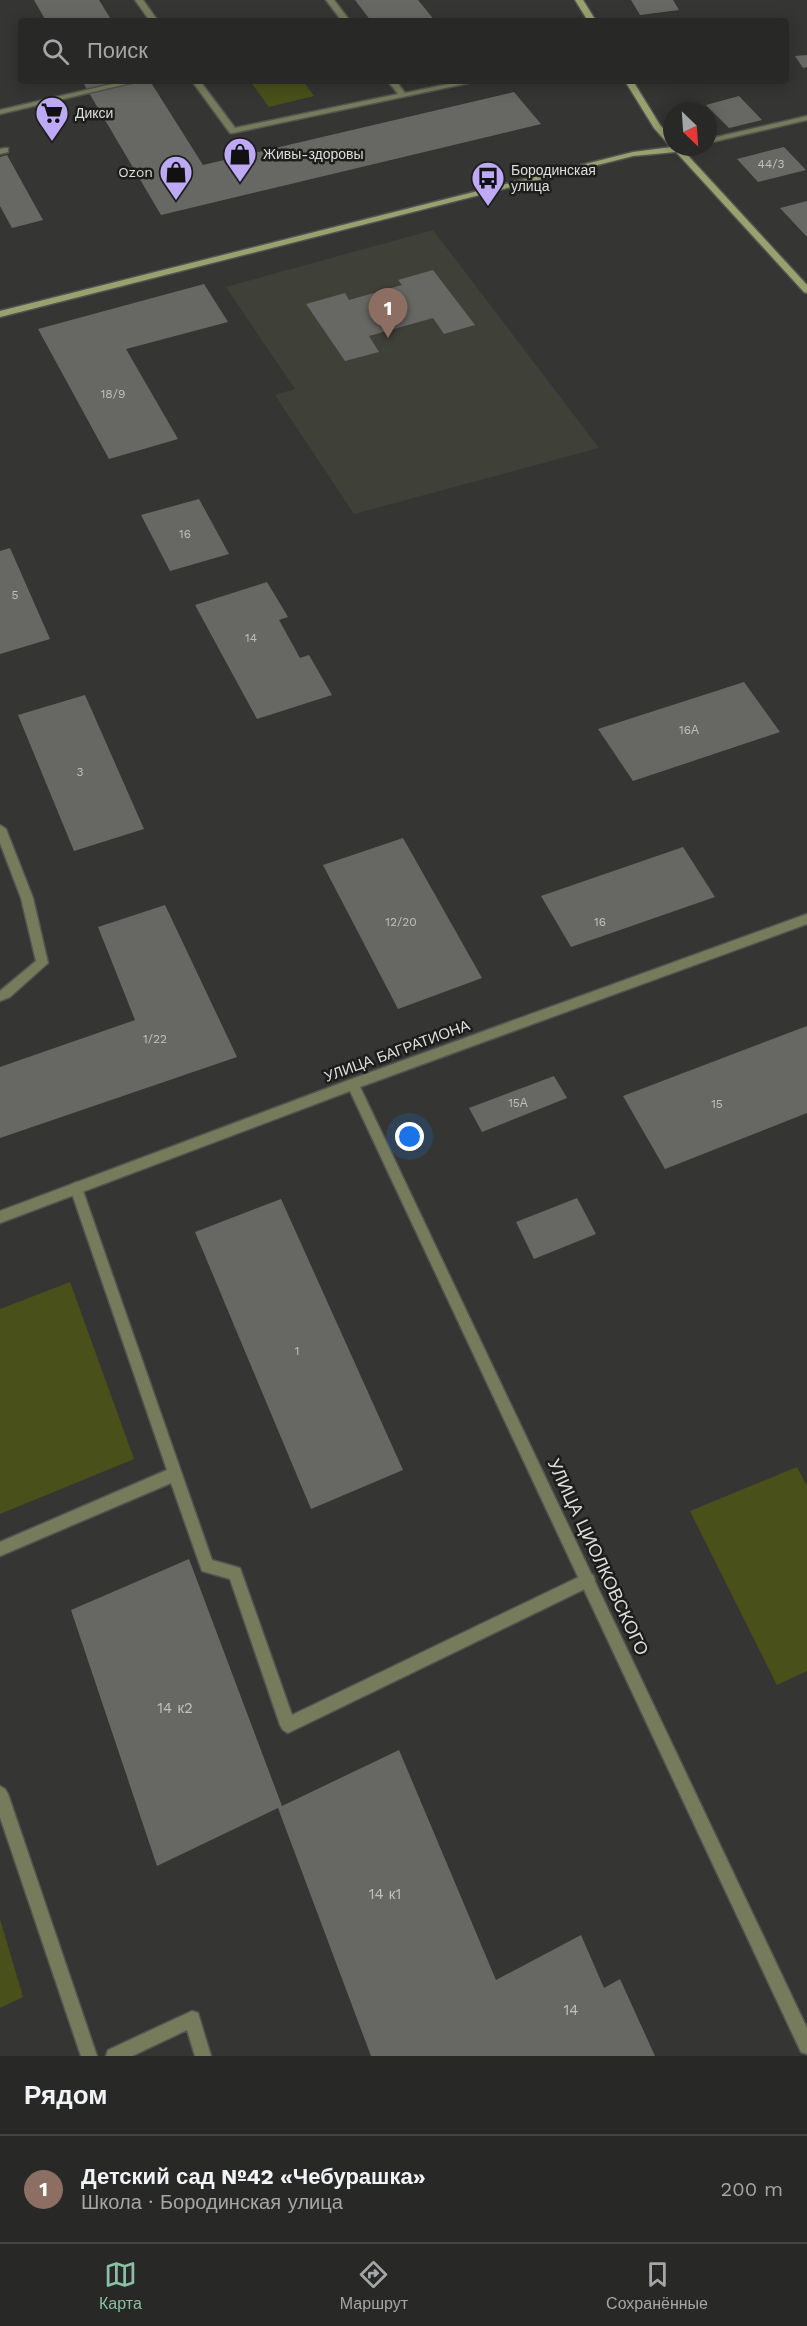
<!DOCTYPE html>
<html lang="ru">
<head>
<meta charset="utf-8">
<style>
  body { margin:0; font-family:"Work Sans",sans-serif; background:#30302e; color:#f1f3f6 }
  .compass { position:absolute; left:663px; top:102px; width:54px; height:54px; border-radius:50%; background:#282826; box-shadow:0 3px 15px #0003; rotate:155deg }
  .you { position:absolute; left:410px; top:1137px; width:21px; height:21px; margin:-15px; border:4px solid #fff; border-radius:50%; background:#1a73e8; box-shadow:0 0 0 9px #1a73e833 }
  .badge { display:grid; place-items:center; width:39px; height:39px; border-radius:50%; background:#8abfa5; color:#fff; font-size:20px; font-weight:700 }
  .pin { position:absolute; translate:-50% -50px; filter:drop-shadow(0 2px 3px #0008) }
  .pin::after { content:''; position:absolute; top:32px; width:21px; height:18px; background:inherit; clip-path:polygon(0 0,100% 0,50% 100%) }
  .list { margin:0; padding:0; list-style:none }
  h2 { display:flex; justify-content:space-between; align-items:center; height:78px; margin:0; padding:0 24px; font-size:26px }
  h2 small { font-size:20px; font-weight:400; color:#a5a6a7 }
  .list li { display:grid; grid-template-columns:39px 1fr auto; gap:18px; align-items:center; box-sizing:border-box; height:108px; padding:0 24px; border-top:2px solid #444443 }
  .list b { display:block; font-size:22px; white-space:nowrap }
  .list p { margin:0; font-size:20px; white-space:nowrap; color:#a5a6a7 }
  .list em { font-size:20px; font-style:normal; color:#a5a6a7 }
  .icon { flex:none; width:33px; height:33px; fill:none; stroke:currentColor; stroke-width:2; stroke-linecap:round; stroke-linejoin:round }
  .map { position:relative; flex:none; width:807px; height:2056px; overflow:hidden }
  .search { position:absolute; background:#282826; box-shadow:0 3px 15px #0003; left:18px; right:18px; top:18px; height:66px; display:flex; align-items:center; gap:15px; box-sizing:border-box; padding:0 21px; border-radius:6px; color:#a5a6a7; font-size:22px }
  .sheet { height:186px; background:#282826 }
  nav { display:flex; justify-content:space-around; align-items:center; box-sizing:border-box; height:84px; border-top:2px solid #444443; background:#282826; font-size:16px; color:#a5a6a7 }
  nav a { display:grid; justify-items:center; gap:3px }
  nav .on { color:#8abfa5 }
  .map>svg:first-child { display:block }
  .built { fill:#3f4038 }
  .green { fill:#495019 }
  .building { fill:#676864 }
  .lines { fill:none; stroke-linecap:round; stroke-linejoin:round }
  .lane-casing { stroke:#535451; stroke-width:3 }
  .street-casing { stroke:#535451; stroke-width:3 }
  .secondary-casing { stroke:#535451; stroke-width:3 }
  .lane { fill:#767b5b; fill-rule:evenodd }
  .street { fill:#767b5b; fill-rule:evenodd }
  .secondary { fill:#99a26f; fill-rule:evenodd }
  .labels { text-anchor:middle; stroke-width:5; stroke-linejoin:round; paint-order:stroke }
  .number-label { font-size:12px; fill:#c0c0be }
  .far-poi-label { font-size:14px; fill:#dededc; stroke:#1d1d1c; text-anchor:start }
  .street-label { font-size:15px; fill:#dededc; stroke:#1d1d1c }
  .near-number-label { font-size:15px; fill:#c0c0be }
  .near-street-label { font-size:18px; fill:#dededc; stroke:#1d1d1c }
</style>
</head>
<body>
<div class="map">
<svg width="807" height="2056" viewBox="0 0 807 2056">
  <rect width="100%" height="100%" fill="#353633"/>
  <!-- built -->
  <polygon class="built" points="433,230 599,448 354,514 275,395 295,389 226,287"/>
  <!-- green -->
  <g class="green">
    <polygon points="250,81 303,81 314,96 269,107"/>
    <polygon points="70,1282 134,1459 0,1514 0,1309"/>
    <polygon points="797,1467 807,1486 807,1671 777,1685 690,1511"/>
    <polygon points="0,1919 23,1997 0,2008"/>
  </g>
  <!-- building -->
  <g class="building">
    <polygon points="34,0 99,0 112,21 46,21"/>
    <polygon points="355,0 418,0 435,21 371,21"/>
    <polygon points="631,0 673,0 679,10 640,15"/>
    <polygon points="807,55 807,67 803,68 795,56"/>
    <polygon points="82,81 150,81 203,165 514,92 541,124 161,215"/>
    <polygon points="739,96 762,120 729,128 706,105"/>
    <polygon points="784,147 806,170 758,182 737,159"/>
    <polygon points="7,155 43,220 12,228 0,206 0,157"/>
    <polygon points="807,201 807,237 780,208"/>
    <polygon points="433,270 475,325 444,334 433,318 369,336 379,352 345,361 306,304 345,293 349,300 402,285 398,280"/>
    <polygon points="204,284 228,322 126,349 178,439 109,459 38,329"/>
    <polygon points="199,499 229,554 170,571 141,515"/>
    <polygon points="10,548 50,639 0,654 0,551"/>
    <polygon points="267,582 288,617 279,620 300,658 309,655 332,695 257,719 195,605"/>
    <polygon points="744,682 780,732 633,781 598,729"/>
    <polygon points="85,695 144,829 74,851 18,715"/>
    <polygon points="403,838 482,978 398,1009 323,865"/>
    <polygon points="683,847 715,897 571,947 541,896"/>
    <polygon points="165,905 237,1057 0,1138 0,1067 135,1020 98,927"/>
    <polygon points="807,1026 807,1113 665,1169 623,1096"/>
    <polygon points="554,1076 567,1098 482,1132 469,1108"/>
    <polygon points="577,1198 596,1234 534,1259 516,1222"/>
    <polygon points="281,1199 403,1470 311,1509 195,1232"/>
    <polygon points="189,1559 282,1806 399,1750 496,1980 581,1935 604,1988 620,1979 655,2056 371,2056 278,1808 157,1866 71,1610"/>
  </g>
  <g class="lines">
    <defs>
      <g id="lane">
        <polygon points="135,0 143,0 158,21 150,21"/>
        <polygon points="326,0 334,0 350,21 342,21"/>
        <polygon points="125,81 139,81 0,114 0,110"/>
        <polygon points="192,81 200,81 235,128 398,94 388,81 396,81 405,93 463,81 478,81 233,133 230,133"/>
        <polygon points="5,148 8,148 8,152 0,154 0,149"/>
        <polygon points="0,825 6,829 33,898 48,963 10,997 0,1001 0,991 36,961 21,898 0,843"/>
        <polygon points="76,1182 80,1184 82,1188 212,1560 240,1568 292,1715 583,1575 588,1573 593,1575 595,1580 593,1585 288,1733 283,1730 280,1725 230,1579 202,1571 171,1483 0,1556 0,1542 167,1470 70,1188 72,1184"/>
        <polygon points="0,1786 5,1789 8,1794 97,2056 81,2056 0,1817"/>
        <polygon points="192,2011 198,2013 211,2056 195,2056 187,2030 132,2056 106,2056 108,2050"/>
      </g>
      <g id="street">
        <polygon points="807,116 807,120 708,143 708,139"/>
        <polygon points="807,914 807,924 360,1087 807,2028 807,2054 801,2052 350,1091 0,1223 0,1211 349,1080"/>
      </g>
      <g id="secondary">
        <polygon points="575,0 583,0 596,21 588,21"/>
        <polygon points="625,81 633,81 660,125 672,138 672,145 669,145 654,128"/>
        <polygon points="672,147 680,147 807,285 807,293 804,292 676,152 633,156 0,317 0,311 633,152"/>
      </g>
    </defs>
    <!-- lane casing -->
    <use href="#lane" class="lane-casing"/>
    <!-- street casing -->
    <use href="#street" class="street-casing"/>
    <!-- secondary casing -->
    <use href="#secondary" class="secondary-casing"/>
    <!-- lane -->
    <use href="#lane" class="lane"/>
    <!-- street -->
    <use href="#street" class="street"/>
    <!-- secondary -->
    <use href="#secondary" class="secondary"/>
  </g>
  <!-- icons -->
  <defs>
    <symbol id="supermarket-pin" viewBox="-11 -11 22 30"><path d="M0 17L-7.5 6A9.5 9.5 0 1 1 7.5 6Z" fill="#bda9f5" stroke="#1d1d1c"/><path d="M-6-5.5h2.5l.6 2H6L4.5 2H-2.5L-4.4-4H-6ZM-1.5 3.2a1.3 1.3 0 1 0 .1 0ZM3 3.2a1.3 1.3 0 1 0 .1 0Z" fill="#111"/></symbol>
    <symbol id="shop-pin" viewBox="-11 -11 22 30"><path d="M0 17L-7.5 6A9.5 9.5 0 1 1 7.5 6Z" fill="#bda9f5" stroke="#1d1d1c"/><path d="M-5-2.5h2.3a2.7 3.5 0 0 1 5.4 0H5L5.5 6h-11ZM-1.5-2.5h3a1.5 2.3 0 0 0-3 0Z" fill="#111"/></symbol>
    <symbol id="bus-pin" viewBox="-11 -11 22 30"><path d="M0 17L-7.5 6A9.5 9.5 0 1 1 7.5 6Z" fill="#bda9f5" stroke="#1d1d1c"/><path d="M-5-6H5V4H4V6H2V4H-2V6H-4V4H-5ZM-3.5-4V0h7V-4ZM-3.5 1.2v1.5H-2V1.2ZM2 1.2v1.5H3.5V1.2Z" fill="#111"/></symbol>
  </defs>
  <g fill-rule="evenodd">
    <use href="#supermarket-pin" x="33" y="94" width="38" height="52"/>
    <use href="#shop-pin" x="221" y="135" width="38" height="52"/>
    <use href="#shop-pin" x="157" y="153" width="38" height="52"/>
    <use href="#bus-pin" x="469" y="159" width="38" height="52"/>
  </g>
  <g class="labels">
    <!-- number labels -->
    <g class="number-label">
      <text x="771" y="168">44/3</text>
      <text x="113" y="398">18/9</text>
      <text x="185" y="538">16</text>
      <text x="15" y="599">5</text>
      <text x="251" y="642">14</text>
      <text x="689" y="734">16А</text>
      <text x="80" y="776">3</text>
      <text x="401" y="926">12/20</text>
      <text x="600" y="926">16</text>
      <text x="155" y="1043">1/22</text>
      <text x="518" y="1107">15А</text>
      <text x="717" y="1108">15</text>
      <text x="297" y="1355">1</text>
    </g>
    <!-- far-poi labels -->
    <g class="far-poi-label">
      <text x="75" y="118">Дикси</text>
      <text x="263" y="159">Живы-здоровы</text>
      <text x="511" y="175">Бородинская<tspan x="511" dy="16">улица</tspan></text>
      <text x="153" y="177" text-anchor="end">Ozon</text>
    </g>
    <!-- street labels -->
    <g class="street-label">
      <text transform="translate(397 1051) rotate(-20)" y="5">УЛИЦА БАГРАТИОНА</text>
    </g>
    <!-- near-number labels -->
    <g class="near-number-label">
      <text x="175" y="1713">14 к2</text>
      <text x="385" y="1899">14 к1</text>
      <text x="571" y="2015">14</text>
    </g>
    <!-- near-street labels -->
    <g class="near-street-label">
      <text transform="translate(598 1557) rotate(65)" y="6">УЛИЦА ЦИОЛКОВСКОГО</text>
    </g>
  </g>
</svg>
<svg class="compass" viewBox="-18 -18 36 36"><path d="M0-13l5 13h-10z" fill="#e53935"/><path d="M0 13l5-13h-10z" fill="#a5a6a7"/></svg>
<div class="you"></div>
<div class="pin badge" style="left:388px;top:338px;background:#8d6e63">1</div>
<div class="search"><svg class="icon" aria-label="search" viewBox="0 0 24 24"><circle cx="10" cy="10" r="6"/><path d="M15 15l6 6"/></svg>Поиск</div>
</div>
<section class="sheet">
<h2>Рядом<small></small></h2>
<ul class="list">
<li><span class="badge" style="background:#8d6e63">1</span><div><b>Детский сад №42 «Чебурашка»</b><p>Школа · Бородинская улица</p></div><em>200 m</em></li>
</ul>
</section>
<nav>
<a class="on"><svg class="icon" aria-label="map" viewBox="0 0 24 24"><path d="M3 6l6-2 6 2 6-2v14l-6 2-6-2-6 2zM9 4v14M15 6v14"/></svg>Карта</a>
<a><svg class="icon" aria-label="directions" viewBox="0 0 24 24"><path d="M12 3l9 9-9 9-9-9zM9 14v-3h6M13 9l2 2-2 2"/></svg>Маршрут</a>
<a><svg class="icon" aria-label="saved" viewBox="0 0 24 24"><path d="M7 4h10v16l-5-4-5 4z"/></svg>Сохранённые</a>
</nav>
</body>
</html>
